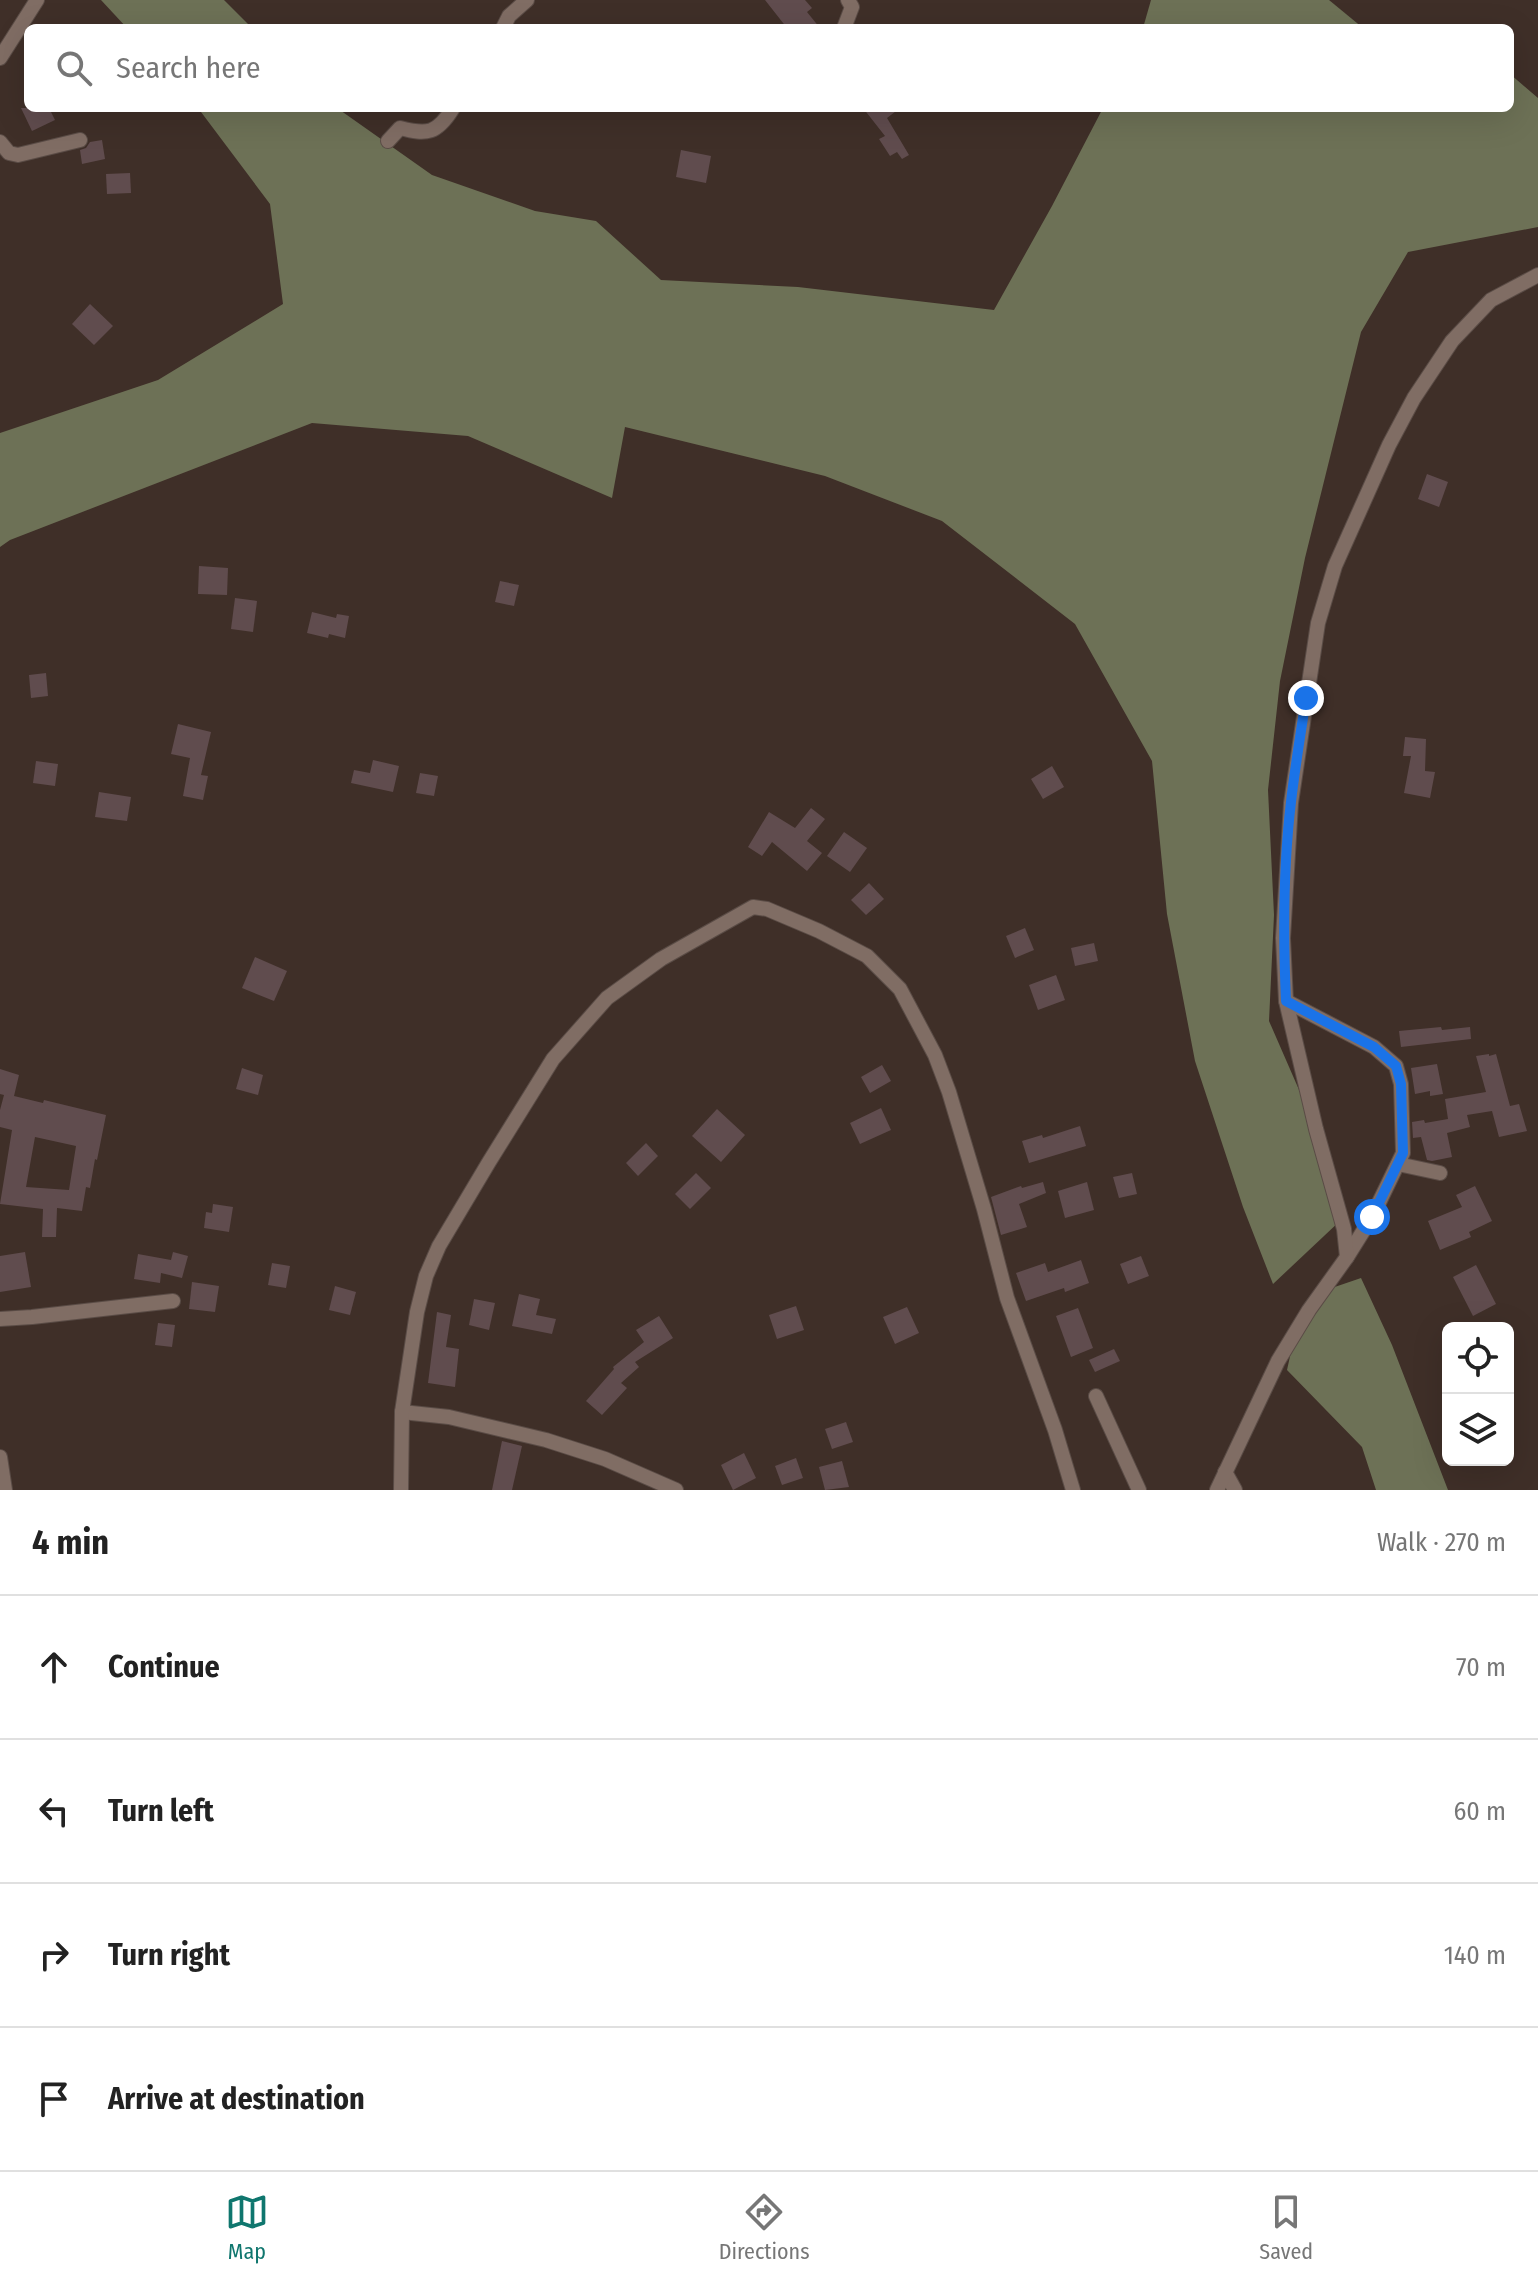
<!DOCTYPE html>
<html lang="en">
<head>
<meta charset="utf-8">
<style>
  body { margin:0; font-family:"Fira Sans Condensed",sans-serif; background:#f2f2f2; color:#222 }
  .controls { position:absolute; right:24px; bottom:24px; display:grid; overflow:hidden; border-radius:12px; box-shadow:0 8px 32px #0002 }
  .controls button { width:72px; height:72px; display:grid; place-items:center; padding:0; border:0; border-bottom:2px solid #e0e0e0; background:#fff; color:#222; font:40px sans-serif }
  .stop { position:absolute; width:24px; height:24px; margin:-18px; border:6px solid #1a73e8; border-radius:50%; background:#fff }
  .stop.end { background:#1a73e8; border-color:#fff; box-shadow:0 2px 8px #0008 }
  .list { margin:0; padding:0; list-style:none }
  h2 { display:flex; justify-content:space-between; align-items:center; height:104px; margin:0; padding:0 32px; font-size:34px }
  h2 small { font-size:26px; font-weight:400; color:#767676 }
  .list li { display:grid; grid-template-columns:52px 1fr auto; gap:24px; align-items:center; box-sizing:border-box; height:144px; padding:0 32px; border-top:2px solid #e0e0e0 }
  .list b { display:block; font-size:30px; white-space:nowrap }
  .list em { font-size:26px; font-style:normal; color:#767676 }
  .icon { flex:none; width:44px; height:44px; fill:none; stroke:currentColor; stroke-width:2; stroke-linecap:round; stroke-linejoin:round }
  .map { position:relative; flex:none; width:1538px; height:1490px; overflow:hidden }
  .search { position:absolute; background:#fff; box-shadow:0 8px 32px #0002; left:24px; right:24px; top:24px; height:88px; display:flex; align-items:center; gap:20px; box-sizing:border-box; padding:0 28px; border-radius:12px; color:#767676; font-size:30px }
  .sheet { height:680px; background:#fff }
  nav { display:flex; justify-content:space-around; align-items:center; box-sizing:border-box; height:112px; border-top:2px solid #e0e0e0; background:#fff; font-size:22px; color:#767676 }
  nav a { display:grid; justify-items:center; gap:4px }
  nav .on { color:#0f766e }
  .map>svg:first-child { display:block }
  .forest { fill:#6d7156 }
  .building { fill:#604c4e; fill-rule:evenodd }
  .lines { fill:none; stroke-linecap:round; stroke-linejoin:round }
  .minor-casing { stroke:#5a4c46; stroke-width:16 }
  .minor { stroke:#806d64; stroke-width:14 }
  .route { stroke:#1a73e8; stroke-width:10 }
</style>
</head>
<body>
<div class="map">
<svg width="1538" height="1490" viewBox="0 0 1538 1490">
  <rect width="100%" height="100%" fill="#3f2f28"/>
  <!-- forest -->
  <g class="forest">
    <polygon points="101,0 224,0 252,28 127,28"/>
    <polygon points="1151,0 1329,0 1363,28 1143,28"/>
    <polygon points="1510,74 1538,98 1538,227 1408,252 1361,332 1305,558 1280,681 1268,790 1274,915 1269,1021 1303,1099 1341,1220 1273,1284 1243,1207 1195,1061 1167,914 1152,761 1075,624 942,521 825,476 625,427 612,498 468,436 312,423 10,540 0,547 0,433 158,380 283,304 270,204 198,108 337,108 432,175 535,211 596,221 661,280 798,287 994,310 1052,206 1103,108 1510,108"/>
    <polygon points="1361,1278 1392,1345 1448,1490 1376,1490 1362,1447 1287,1370 1298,1320 1323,1291"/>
  </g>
  <!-- building -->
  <g class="building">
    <polygon points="765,0 805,0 812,8 807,12 820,28 787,28"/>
    <polygon points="21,108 49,108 55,120 32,131"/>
    <polygon points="863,108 900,108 887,118 909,155 902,159 897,152 890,156 879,139 885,136"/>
    <polygon points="102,140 105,159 82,164 80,150 86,148 90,142"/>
    <polygon points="681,150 711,156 706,183 676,177"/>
    <polygon points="130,173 131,193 107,194 106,174"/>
    <polygon points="90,304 113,326 94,345 72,324"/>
    <polygon points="1427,474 1448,482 1439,507 1418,499"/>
    <polygon points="199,566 228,568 227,595 198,594"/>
    <polygon points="500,581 519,585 514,606 495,602"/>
    <polygon points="235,598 257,601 253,632 231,629"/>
    <polygon points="312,612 336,618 337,614 349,616 345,638 329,634 328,638 307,633"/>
    <polygon points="46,673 48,696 31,698 29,675"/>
    <polygon points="178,724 211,732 201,775 208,776 203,800 183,796 190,758 171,754"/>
    <polygon points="1405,737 1426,739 1425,771 1435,772 1430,798 1404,793 1411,756 1403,756"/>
    <polygon points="373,760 399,766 393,792 351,783 354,770 370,773"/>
    <polygon points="36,761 58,764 55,786 33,783"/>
    <polygon points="1052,766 1064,787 1043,799 1031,779"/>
    <polygon points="420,773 438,776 434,796 416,793"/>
    <polygon points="99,792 131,797 127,821 95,817"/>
    <polygon points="811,808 825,819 807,841 822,853 807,871 772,842 762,856 748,847 769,812 795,828"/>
    <polygon points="844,832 867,848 850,872 827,856"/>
    <polygon points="869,883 884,899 866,915 851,900"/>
    <polygon points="1025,928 1034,950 1015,958 1006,936"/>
    <polygon points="1094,943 1098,961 1075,966 1071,948"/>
    <polygon points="255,957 287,971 274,1001 242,988"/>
    <polygon points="1056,975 1065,1000 1038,1010 1029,985"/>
    <polygon points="1441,1027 1442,1030 1470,1027 1471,1039 1401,1047 1399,1031"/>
    <polygon points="1489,1054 1489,1056 1496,1054 1510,1106 1519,1104 1527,1131 1499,1137 1492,1111 1467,1115 1470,1127 1447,1133 1452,1157 1432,1161 1427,1160 1421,1137 1413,1138 1412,1122 1424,1120 1425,1123 1448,1119 1445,1099 1486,1092 1476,1056"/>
    <polygon points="1437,1064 1443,1094 1430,1096 1430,1091 1415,1094 1411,1068"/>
    <polygon points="882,1065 891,1081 870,1093 861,1077"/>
    <polygon points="242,1068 263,1075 258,1095 236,1089"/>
    <path d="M0 1069 19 1075 14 1096 43 1103 44 1100 106 1115 97 1160 95 1159 90 1188 86 1187 82 1211 57 1208 56 1237H42L43 1209 0 1204 12 1130 0 1127V1110L4 1095 0 1094ZM35 1137 76 1146 69 1190 26 1187Z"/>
    <polygon points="881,1108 891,1130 860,1144 850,1123"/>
    <polygon points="717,1109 745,1135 721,1162 692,1136"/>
    <polygon points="1080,1126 1086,1146 1029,1163 1022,1141 1042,1135 1043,1138"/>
    <polygon points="646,1143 658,1156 638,1176 626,1163"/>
    <polygon points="696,1173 711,1188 690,1209 675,1194"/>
    <polygon points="1132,1173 1137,1194 1119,1198 1113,1177"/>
    <polygon points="1043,1182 1046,1193 1019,1204 1027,1227 1001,1235 991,1197 1021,1186 1022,1188"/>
    <polygon points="1087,1182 1094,1210 1065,1218 1058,1191"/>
    <polygon points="1475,1186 1492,1221 1469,1232 1471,1237 1440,1250 1428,1221 1462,1207 1456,1195"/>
    <polygon points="213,1204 233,1207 229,1232 204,1228 206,1212 212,1213"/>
    <polygon points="25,1252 31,1287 0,1292 0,1256"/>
    <polygon points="173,1252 188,1256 182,1278 161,1273 160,1283 134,1279 138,1254 171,1260"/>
    <polygon points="1141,1256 1149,1276 1128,1284 1120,1264"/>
    <polygon points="1081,1260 1089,1283 1065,1292 1064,1288 1026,1301 1016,1273 1045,1263 1048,1272"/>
    <polygon points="272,1263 290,1266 286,1288 268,1285"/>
    <polygon points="1476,1265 1496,1304 1473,1316 1453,1277"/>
    <polygon points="192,1282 219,1286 215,1312 189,1309"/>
    <polygon points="335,1286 356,1292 350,1315 329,1310"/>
    <polygon points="519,1294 540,1299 536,1315 556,1319 552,1334 512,1326"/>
    <polygon points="474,1299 495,1303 489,1330 469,1325"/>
    <polygon points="796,1306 804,1330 777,1339 769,1315"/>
    <polygon points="907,1307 919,1333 895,1344 883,1317"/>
    <polygon points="1078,1308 1093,1348 1071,1357 1056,1316"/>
    <polygon points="437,1312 451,1315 446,1347 459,1349 455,1387 428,1383"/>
    <polygon points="659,1316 673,1338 635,1362 639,1367 621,1383 627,1388 602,1415 586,1401 614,1369 613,1367 644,1342 636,1330"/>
    <polygon points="158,1323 175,1325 172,1347 155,1345"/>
    <polygon points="1114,1349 1120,1361 1095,1372 1089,1360"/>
    <polygon points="846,1422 853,1442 832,1449 825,1429"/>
    <polygon points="502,1441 522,1446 512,1490 492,1490"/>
    <polygon points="744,1453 756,1478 733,1490 721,1465"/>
    <polygon points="796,1458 803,1478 782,1485 775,1466"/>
    <polygon points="842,1461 849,1487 825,1490 819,1467"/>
  </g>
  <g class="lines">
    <defs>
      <g id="minor">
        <polyline points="503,28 509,16 527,0"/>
        <polyline points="844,28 852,7 848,0"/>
        <polyline points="0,58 37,0"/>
        <path d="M388 141 400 128C427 135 437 134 453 108"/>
        <polyline points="0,142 9,153 18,155 80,140"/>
        <polyline points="1286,1001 1374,1047 1396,1066 1401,1084 1403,1153 1372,1217 1347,1257"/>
        <polyline points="1398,1164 1440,1173"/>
        <polyline points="0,1319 32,1317 173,1301"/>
        <polyline points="1096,1396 1139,1490"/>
        <polyline points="402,1412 449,1417 546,1440 605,1459 676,1490"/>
        <polyline points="0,1457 5,1490"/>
        <polyline points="1225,1472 1235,1490"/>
        <polyline points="401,1490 402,1412 417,1312 426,1276 439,1246 489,1162 553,1059 607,998 661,959 753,907 767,909 819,931 867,956 900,989 935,1055 949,1092 984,1209 1007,1298 1055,1430 1073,1490"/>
        <polyline points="1217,1490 1278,1361 1309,1310 1347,1257 1344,1229 1316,1129 1286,1001 1283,938 1291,803 1318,623 1335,566 1389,445 1414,398 1452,341 1491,300 1538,275"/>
      </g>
    </defs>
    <!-- minor casing -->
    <use href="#minor" class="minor-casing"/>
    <!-- minor -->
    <use href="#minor" class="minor"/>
  </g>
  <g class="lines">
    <!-- route -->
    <path class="route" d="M1306 698C1301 732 1295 767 1291 802 1283 868 1283 935 1286 1001L1374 1047 1396 1066 1401 1084 1403 1153 1372 1217"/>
  </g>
</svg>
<div class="controls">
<button><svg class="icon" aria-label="locate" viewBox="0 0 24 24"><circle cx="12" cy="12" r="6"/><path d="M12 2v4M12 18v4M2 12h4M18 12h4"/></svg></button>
<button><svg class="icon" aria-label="layers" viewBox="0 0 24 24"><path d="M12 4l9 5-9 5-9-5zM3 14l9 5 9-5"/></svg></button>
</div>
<div class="stop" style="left:1372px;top:1217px"></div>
<div class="stop end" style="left:1306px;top:698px"></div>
<div class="search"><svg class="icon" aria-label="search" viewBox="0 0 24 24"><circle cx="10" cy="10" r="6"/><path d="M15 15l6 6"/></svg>Search here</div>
</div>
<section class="sheet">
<h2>4 min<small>Walk · 270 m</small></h2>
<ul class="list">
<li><svg class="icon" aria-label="ahead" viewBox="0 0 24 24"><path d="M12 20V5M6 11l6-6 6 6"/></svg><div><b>Continue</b></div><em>70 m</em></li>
<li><svg class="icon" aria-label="left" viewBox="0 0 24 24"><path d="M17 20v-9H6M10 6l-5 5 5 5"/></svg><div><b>Turn left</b></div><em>60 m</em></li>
<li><svg class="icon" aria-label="right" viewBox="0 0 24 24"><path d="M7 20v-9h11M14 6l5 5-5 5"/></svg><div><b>Turn right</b></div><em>140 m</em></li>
<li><svg class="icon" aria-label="arrive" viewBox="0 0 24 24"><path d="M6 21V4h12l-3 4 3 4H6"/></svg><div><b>Arrive at destination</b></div></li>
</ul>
</section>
<nav>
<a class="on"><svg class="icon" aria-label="map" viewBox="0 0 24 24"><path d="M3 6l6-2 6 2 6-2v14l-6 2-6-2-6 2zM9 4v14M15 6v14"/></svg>Map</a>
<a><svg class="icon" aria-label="directions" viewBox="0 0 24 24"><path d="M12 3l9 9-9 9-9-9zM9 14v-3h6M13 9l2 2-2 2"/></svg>Directions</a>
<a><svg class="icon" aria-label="saved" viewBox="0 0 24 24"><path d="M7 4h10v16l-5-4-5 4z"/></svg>Saved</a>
</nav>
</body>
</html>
